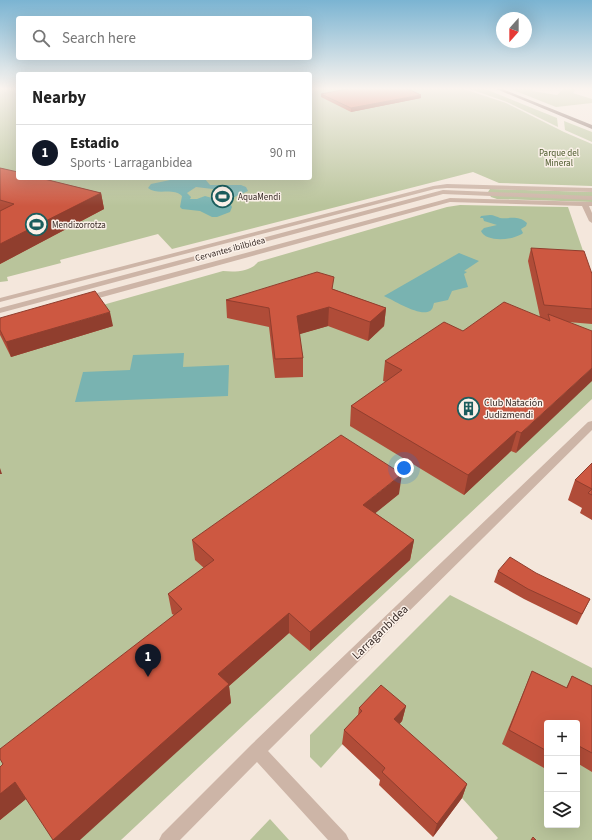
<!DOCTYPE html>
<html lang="en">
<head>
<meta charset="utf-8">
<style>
  body { margin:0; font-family:"Source Sans 3",sans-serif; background:#f6f6f6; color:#222 }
  .controls { position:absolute; right:12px; bottom:12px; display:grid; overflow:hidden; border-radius:4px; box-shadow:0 4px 16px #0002 }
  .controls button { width:36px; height:36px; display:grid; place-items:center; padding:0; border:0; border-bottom:1px solid #e0e0e0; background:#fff; color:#222; font:20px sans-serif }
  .compass { position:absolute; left:496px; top:12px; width:36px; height:36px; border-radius:50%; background:#fff; box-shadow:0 4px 16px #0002; rotate:201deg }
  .you { position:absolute; left:404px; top:468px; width:14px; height:14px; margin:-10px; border:3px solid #fff; border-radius:50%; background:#1a73e8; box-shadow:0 0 0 6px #1a73e833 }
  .badge { display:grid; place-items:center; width:26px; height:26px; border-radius:50%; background:#111827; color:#fff; font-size:13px; font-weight:700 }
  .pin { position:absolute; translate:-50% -33px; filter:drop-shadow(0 1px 2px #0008) }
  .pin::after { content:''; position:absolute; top:21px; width:14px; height:12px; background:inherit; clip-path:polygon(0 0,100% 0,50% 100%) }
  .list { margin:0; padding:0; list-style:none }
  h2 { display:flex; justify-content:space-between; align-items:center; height:52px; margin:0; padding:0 16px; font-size:17px }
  h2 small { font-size:13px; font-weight:400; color:#767676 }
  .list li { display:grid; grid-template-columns:26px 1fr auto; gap:12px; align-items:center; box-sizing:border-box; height:56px; padding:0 16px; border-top:1px solid #e0e0e0 }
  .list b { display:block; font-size:15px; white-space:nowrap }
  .list p { margin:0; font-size:13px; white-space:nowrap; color:#767676 }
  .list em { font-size:13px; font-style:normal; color:#767676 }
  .icon { flex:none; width:22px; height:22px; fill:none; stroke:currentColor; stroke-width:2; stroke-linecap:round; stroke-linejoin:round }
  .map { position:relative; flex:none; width:592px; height:840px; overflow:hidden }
  .search { position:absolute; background:#fff; box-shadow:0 4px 16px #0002; left:16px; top:16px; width:296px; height:44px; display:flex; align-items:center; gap:10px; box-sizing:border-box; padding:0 14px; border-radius:4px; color:#767676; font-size:15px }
  .panel { position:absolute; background:#fff; box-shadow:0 4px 16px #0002; left:16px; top:72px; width:296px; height:108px; border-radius:4px }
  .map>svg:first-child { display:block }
  .green { fill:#b9c49b; fill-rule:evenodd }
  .water { fill:#79b3b1; fill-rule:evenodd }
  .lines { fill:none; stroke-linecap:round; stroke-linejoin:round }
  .pedestrian { fill:#cdb5a7; fill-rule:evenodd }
  .minor { fill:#cdb5a7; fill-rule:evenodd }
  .primary { fill:#7c6158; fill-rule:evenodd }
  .wall { fill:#b04c38 }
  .shaded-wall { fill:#903e2e }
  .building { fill:#cd5841; stroke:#903e2e }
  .labels { text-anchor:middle; stroke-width:3; stroke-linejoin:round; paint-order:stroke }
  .far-park-label { font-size:9px; fill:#4b592a; stroke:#fbf1e9 }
  .far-poi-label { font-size:9px; fill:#392c28; stroke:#fbf1e9; text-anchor:start }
  .far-street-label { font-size:9px; fill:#392c28; stroke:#fbf1e9 }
  .poi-label { font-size:10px; fill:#392c28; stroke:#fbf1e9; text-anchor:start }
  .near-street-label { font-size:12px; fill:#392c28; stroke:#fbf1e9 }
</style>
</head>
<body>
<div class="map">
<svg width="592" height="840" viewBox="0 0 592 840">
  <rect width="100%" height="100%" fill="#f4e7dc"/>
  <!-- green -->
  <g class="green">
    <polygon points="0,88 18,88 18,178 310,178 310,88 461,88 506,103 564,132 592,144 592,186 499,183 473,172 172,249 158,234 60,260 61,263 7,277 8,281 0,282"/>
    <polygon points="467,88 483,88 557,118 558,127 507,102"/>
    <polygon points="508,88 533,89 532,91 557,95 564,88 577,88 573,93 592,99 592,103 556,107"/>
    <polygon points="564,121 592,132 592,142 565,130"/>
    <polygon points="490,189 592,192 592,202 497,199 491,197 488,192"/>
    <path d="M460 205 568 207 592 277V399L121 840H0V334L223 271C235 272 250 272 258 262L447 207Z"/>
    <path d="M450 595 592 668V840H496L498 838 462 798 391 734 360 725 321 768 310 757V735ZM547 723H577V825H547Z"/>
    <polygon points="270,819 289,840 250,840"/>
  </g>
  <!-- water -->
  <g class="water">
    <path d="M174 178H213L205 179 210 185H241L246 187 248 191 230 199 229 201 232 207 230 212 217 217H212L200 211 182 209 180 207 182 196C172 187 158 196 148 188L151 184 170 180ZM196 187 221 190 226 192 212 198 205 196 197 199H190L191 197 187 193Z"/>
    <path d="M490 215C494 215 497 217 500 218 510 219 518 215 527 223L526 226 521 229 523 233C515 240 486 243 481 231L484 228 497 225 484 221 483 218H480L481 216Z"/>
    <path d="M459 253 479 261 464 271 467 272 464 274 468 287 452 291 448 300 434 303C433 306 433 309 430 311 420 317 395 301 384 296Z"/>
    <polygon points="184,353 183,367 229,365 228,396 75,402 83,372 130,370 133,355"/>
  </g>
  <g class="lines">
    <!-- pedestrian -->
    <polygon class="pedestrian" points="443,190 592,196 592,200 443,194 0,313 0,308"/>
    <!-- minor -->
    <g class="minor">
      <polygon points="447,184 592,188 592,192 447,188 435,189 0,302 0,298 433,186"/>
      <polygon points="450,198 592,202 592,206 589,206 592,213 592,223 589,221 582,206 450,202 88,301 85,301 81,299 82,297"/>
      <polygon points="592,421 592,430 268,751 346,834 349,840 328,840 257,762 180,840 159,840 162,834 251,745 588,422"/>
    </g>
    <!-- primary -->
    <polygon class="primary" points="494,88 500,88 592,125 592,129"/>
  </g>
  <!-- wall -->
  <g class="wall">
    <polygon points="321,94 421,98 351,112 321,97"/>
    <polygon points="0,168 101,193 104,209 0,264"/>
    <polygon points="531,248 592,274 592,324 568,322 516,453 511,451 464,495 350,426 351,406 386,382 383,381 385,361 463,331 540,317 528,261"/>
    <polygon points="333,289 386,308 384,326 368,341 328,326 299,334 303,358 303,377 275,378 269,327 227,318 226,300"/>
    <polygon points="0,318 113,326 11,357 0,335"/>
    <polygon points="592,463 592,520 580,513 582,508 568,500 575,480"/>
    <polygon points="399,494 375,513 414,540 410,560 310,651 289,633 229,686 231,703 26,799 0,820 0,767 174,615 172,614 168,594 204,568 195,560 192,540"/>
    <polygon points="498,571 590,599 577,625 524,599 494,582"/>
    <polygon points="532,671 566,688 572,676 592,686 592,772 577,763 577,723 547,723 547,762 544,768 502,744"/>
    <polygon points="406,706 402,721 399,724 467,784 462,798 433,837 379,785 380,780 342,744 344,730 358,715 359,708"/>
  </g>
  <!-- shaded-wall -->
  <g class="shaded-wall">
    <polygon points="421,95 421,98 351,112 351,108"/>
    <polygon points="101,193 104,209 0,264 0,244"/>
    <polygon points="329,307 328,326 297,335 297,316"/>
    <polygon points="386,308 384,326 368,341 370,322"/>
    <polygon points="110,312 113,326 11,357 6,342"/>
    <polygon points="592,368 592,381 516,453 521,433"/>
    <polygon points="517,431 511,451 464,495 468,475"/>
    <polygon points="0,468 2,474 0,474"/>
    <polygon points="402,474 399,494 362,524 363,505"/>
    <polygon points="414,540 410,560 310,651 310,632"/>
    <polygon points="289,613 289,633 229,686 231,703 80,840 53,840 218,674"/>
    <polygon points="406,706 402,721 391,734 394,719"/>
    <polygon points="15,782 26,799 0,820 0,794"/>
    <polygon points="467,784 462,798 433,837 437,824"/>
  </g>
  <!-- building -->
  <g class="building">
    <polygon points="353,88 406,88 421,95 351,108 321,94"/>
    <polygon points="0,168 18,172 18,178 40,178 101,193 0,244 0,211 14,204 0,200"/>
    <polygon points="531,248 584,251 592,274 592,309 544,305"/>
    <polygon points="317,272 334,277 332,289 386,308 370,322 329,307 297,316 303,358 275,359 269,308 226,300"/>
    <polygon points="95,291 110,312 6,342 0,330 0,318"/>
    <polygon points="504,302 550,321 548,314 592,331 592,368 521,433 517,431 468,475 351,406 402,370 385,361 444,322 463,331"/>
    <polygon points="341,435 402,474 363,505 414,540 310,632 289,613 218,674 229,684 53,840 15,782 0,794 0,767 3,764 0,759 0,749 182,609 168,594 214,560 192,540"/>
    <polygon points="592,463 592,495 588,493 592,489 575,480"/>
    <polygon points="510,557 536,573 590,599 582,614 528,589 498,571"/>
    <polygon points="532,671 567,688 572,676 592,686 592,753 577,745 577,723 547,723 547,751 509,730"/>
    <polygon points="381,685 406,706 394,719 467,784 437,824 382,772 385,768 344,730 362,711 359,708"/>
    <polygon points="533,837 536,840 531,840"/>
  </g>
  <!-- sky -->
  <linearGradient id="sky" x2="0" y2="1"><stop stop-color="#7bb4d2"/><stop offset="0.43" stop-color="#faf4ef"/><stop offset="1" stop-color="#faf4ef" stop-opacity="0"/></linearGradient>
  <rect width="592" height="206" fill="url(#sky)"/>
  <!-- icons -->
  <defs>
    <symbol id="stadium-ring" viewBox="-11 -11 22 22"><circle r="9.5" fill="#fbf1e9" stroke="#1b5d5d" stroke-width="1.5"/><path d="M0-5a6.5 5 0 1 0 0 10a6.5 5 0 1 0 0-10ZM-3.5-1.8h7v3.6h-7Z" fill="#1b5d5d"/></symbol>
    <symbol id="building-ring" viewBox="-11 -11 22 22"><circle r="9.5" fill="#fbf1e9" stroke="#1b5d5d" stroke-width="1.5"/><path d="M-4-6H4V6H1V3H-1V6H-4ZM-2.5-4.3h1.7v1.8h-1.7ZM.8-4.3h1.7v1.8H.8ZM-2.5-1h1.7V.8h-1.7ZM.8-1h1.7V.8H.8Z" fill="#1b5d5d"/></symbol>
  </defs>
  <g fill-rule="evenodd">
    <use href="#stadium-ring" x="210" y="184" width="25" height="25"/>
    <use href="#stadium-ring" x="24" y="212" width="25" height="25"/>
    <use href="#building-ring" x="456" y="396" width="25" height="25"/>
  </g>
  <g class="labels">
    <!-- far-park labels -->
    <g class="far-park-label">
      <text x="559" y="156">Parque del<tspan x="559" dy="10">Mineral</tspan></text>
    </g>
    <!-- far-poi labels -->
    <g class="far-poi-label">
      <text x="238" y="200">AquaMendi</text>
      <text x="52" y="228">Mendizorrotza</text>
    </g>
    <!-- far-street labels -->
    <g class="far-street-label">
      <text transform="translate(230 249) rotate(-15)" y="3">Cervantes ibilbidea</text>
    </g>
    <!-- poi labels -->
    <g class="poi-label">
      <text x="484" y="406">Club Natación<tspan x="484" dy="12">Judizmendi</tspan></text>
    </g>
    <!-- near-street labels -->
    <g class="near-street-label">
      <text transform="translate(380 632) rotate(-44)" y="4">Larraganbidea</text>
    </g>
  </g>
</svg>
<div class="controls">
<button>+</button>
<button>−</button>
<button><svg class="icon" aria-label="layers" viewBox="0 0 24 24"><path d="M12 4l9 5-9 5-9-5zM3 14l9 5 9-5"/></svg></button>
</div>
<svg class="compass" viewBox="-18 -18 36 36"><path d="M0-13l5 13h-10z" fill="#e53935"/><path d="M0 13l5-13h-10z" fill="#767676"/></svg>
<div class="you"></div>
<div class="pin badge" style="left:148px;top:677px">1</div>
<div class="search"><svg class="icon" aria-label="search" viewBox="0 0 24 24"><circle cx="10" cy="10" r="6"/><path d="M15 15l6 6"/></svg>Search here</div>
<section class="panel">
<h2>Nearby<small></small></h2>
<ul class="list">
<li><span class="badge">1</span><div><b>Estadio</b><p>Sports · Larraganbidea</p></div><em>90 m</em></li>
</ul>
</section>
</div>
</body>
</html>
